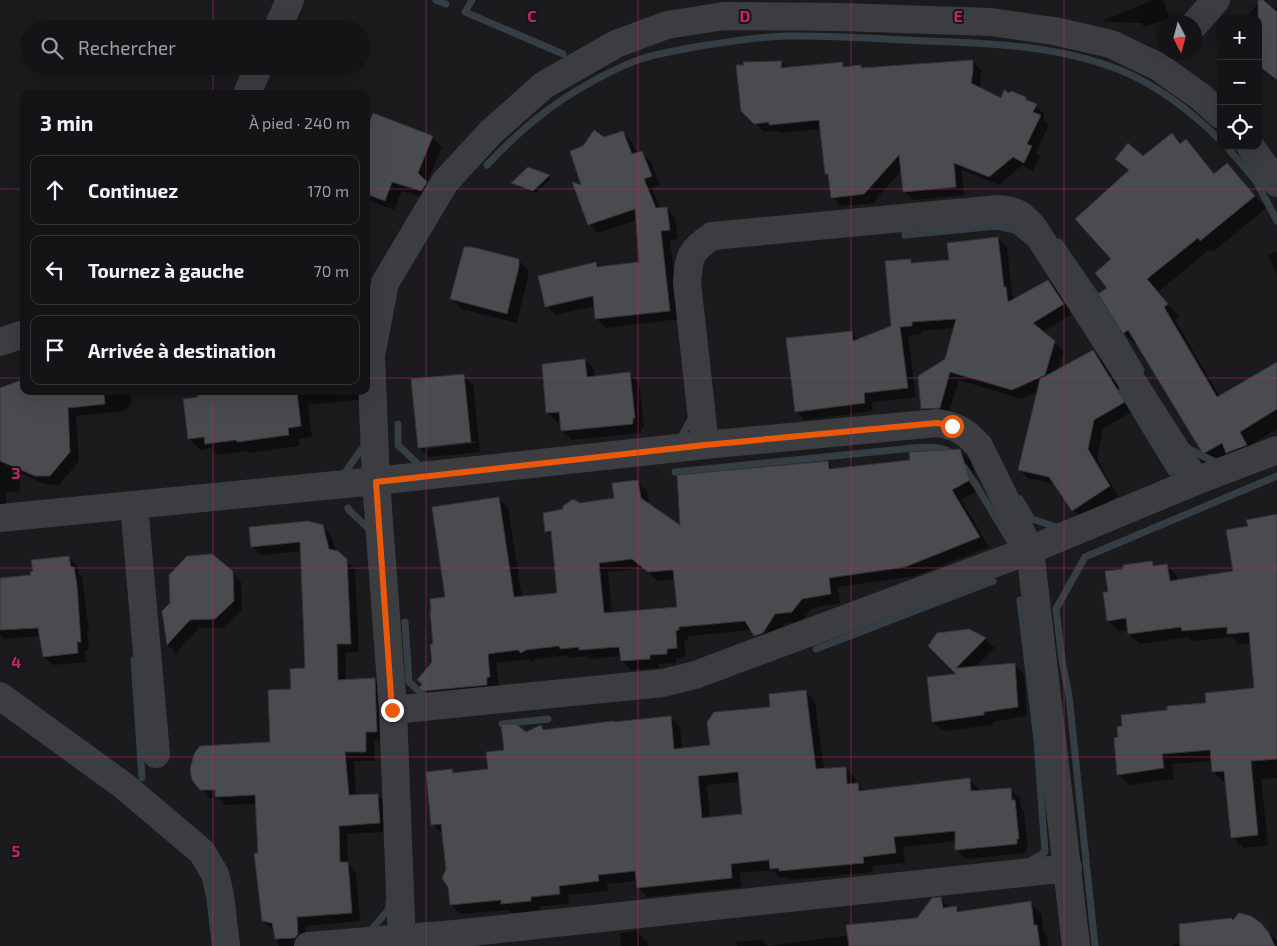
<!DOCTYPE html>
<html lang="fr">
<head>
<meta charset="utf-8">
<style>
  body { margin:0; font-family:"Exo 2",sans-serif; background:#212123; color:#f1f3f6 }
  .controls { position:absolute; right:15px; top:15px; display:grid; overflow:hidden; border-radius:10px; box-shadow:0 5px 20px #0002 }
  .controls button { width:45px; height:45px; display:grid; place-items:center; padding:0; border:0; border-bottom:1px solid #333335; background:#141416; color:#f1f3f6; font:25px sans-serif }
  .compass { position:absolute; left:1157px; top:15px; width:45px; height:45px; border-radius:50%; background:#141416; box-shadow:0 5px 20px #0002; rotate:174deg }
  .stop { position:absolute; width:15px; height:15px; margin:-11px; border:4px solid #ea580c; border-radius:50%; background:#fff }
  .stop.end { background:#ea580c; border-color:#fff; box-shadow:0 1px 5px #0008 }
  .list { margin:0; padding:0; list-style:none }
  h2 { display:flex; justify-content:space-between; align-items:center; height:65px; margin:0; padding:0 20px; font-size:21px }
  h2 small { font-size:16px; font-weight:400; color:#9d9ea1 }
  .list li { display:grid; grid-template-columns:32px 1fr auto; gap:15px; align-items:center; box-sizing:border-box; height:70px; margin:0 10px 10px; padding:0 10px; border:1px solid #333335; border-radius:10px }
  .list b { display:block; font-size:19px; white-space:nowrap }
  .list em { font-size:16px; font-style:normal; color:#9d9ea1 }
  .icon { flex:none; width:28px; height:28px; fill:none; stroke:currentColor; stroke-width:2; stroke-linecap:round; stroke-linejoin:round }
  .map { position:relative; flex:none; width:1277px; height:946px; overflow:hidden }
  .search { position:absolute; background:#141416; box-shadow:0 5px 20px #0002; left:20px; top:20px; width:350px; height:55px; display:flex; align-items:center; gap:12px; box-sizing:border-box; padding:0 18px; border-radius:28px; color:#9d9ea1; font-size:19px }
  .panel { position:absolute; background:#141416; box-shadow:0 5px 20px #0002; left:20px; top:90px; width:350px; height:305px; border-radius:10px }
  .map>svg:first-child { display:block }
  .shadow { fill:#0007; fill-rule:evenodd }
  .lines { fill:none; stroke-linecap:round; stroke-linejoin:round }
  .stream { stroke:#363e45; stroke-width:7 }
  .building { fill:#4a4b4f; stroke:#353539; fill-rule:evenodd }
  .minor { stroke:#3c3d41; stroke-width:28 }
  .route { stroke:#ea580c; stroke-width:6 }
  .grid { fill:none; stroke:#c02865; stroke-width:1; stroke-opacity:0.55 }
  .grid-label { font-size:16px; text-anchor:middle; font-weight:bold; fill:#c02865; stroke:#161618; stroke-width:4; stroke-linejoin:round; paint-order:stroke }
</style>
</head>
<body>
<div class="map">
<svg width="1277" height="946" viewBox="0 0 1277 946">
  <rect width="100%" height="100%" fill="#1b1b1d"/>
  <!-- shadow -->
  <g class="shadow">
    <polygon points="1153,0 1163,0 1170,18 1144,27 1142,23 1106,22 1104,20"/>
    <polygon points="1261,0 1274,11 1277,7 1277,81 1258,65 1258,19 1245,19"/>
    <polygon points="972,61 981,70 980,89 1001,99 1025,99 1045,114 1043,119 1049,125 1036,152 1040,156 1033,171 1022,165 999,185 962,170 964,195 913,200 904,191 902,170 873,203 841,206 832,197 829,177 826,174 822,129 779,133 777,131 764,132 742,110 782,62 788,69 842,63 847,68 860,67 863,69"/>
    <polygon points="366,124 432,137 442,147 427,183 435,193 431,200 402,191 394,210 366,199"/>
    <polygon points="623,133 632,142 637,154 642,152 651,162 660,185 652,188 661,209 666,208 675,218 678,239 670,240 679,319 606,328 597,319 595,306 556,315 546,306 596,263 600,267 641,263 637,220 598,233 589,224 583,187 604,138"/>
    <polygon points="1172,134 1182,144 1186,141 1215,175 1227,165 1266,208 1213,252 1210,249 1158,292 1179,317 1175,320 1220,397 1277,363 1277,429 1252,444 1258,457 1216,465 1204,453 1138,344 1136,345 1124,333 1109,288 1113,260 1130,172 1117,159 1143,158"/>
    <polygon points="549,176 551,178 536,193 515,185 512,183"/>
    <polygon points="998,238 1007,247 1012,294 1015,299 1048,281 1057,290 1072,314 1042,332 1064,351 1058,371 1093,352 1102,361 1133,411 1103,429 1097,459 1118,496 1082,519 1073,510 1056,485 1028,478 1019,469 1039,391 1021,399 959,380 948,416 931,417 922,408 946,360 955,328 921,331 921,334 908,336 916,397 872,402 873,411 805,420 796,411 852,333 859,340 893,327 911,260 915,264 951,261"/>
    <polygon points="1277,252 1277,275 1268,254"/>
    <polygon points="518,260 528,270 528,277 517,323 461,309 452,299"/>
    <polygon points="585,360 594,369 595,377 630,374 639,383 644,427 641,427 642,433 572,440 562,431 561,422 557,422 547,413"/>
    <path d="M463 375 473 385 480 452 429 457 419 448ZM477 441V443L426 449V446Z"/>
    <polygon points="0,389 24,391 130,391 132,403 124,411 76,416 79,461 59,485 45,484 19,473 20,491 6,492 7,511 0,514"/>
    <polygon points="198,391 365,391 362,399 308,405 312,437 299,439 299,446 249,453 247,451 217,455 211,448 200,450 189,438 199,398"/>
    <path d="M959 450 971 461 979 490 961 500 989 547 915 576 838 587 840 603 812 608 802 621 785 623 772 642 765 645 752 630 688 636V640H684L686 657 676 658V663L659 664V668L631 670 622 661 621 656 590 659 587 656 570 658 567 655 536 659 531 662 529 659 496 663 499 686 430 697 421 687 433 663 434 645 447 598 498 498 508 508 522 598 559 595 553 537 546 531 564 510 580 504 615 499 638 482 647 491 649 505 681 527 827 462 834 469 911 461ZM643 568 658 581 676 579 679 608 612 613 608 572Z"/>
    <polygon points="1277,513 1277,778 1261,779 1268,845 1243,848 1232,837 1227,782 1224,782 1213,772 1212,761 1172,764 1174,779 1129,785 1118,774 1168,711 1207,704 1255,690 1251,643 1239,644 1232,637 1193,641 1189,637 1140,644 1129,634 1129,630 1119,631 1108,621 1109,593 1124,570 1151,562 1156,567 1167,565 1177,576 1178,581 1234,572 1249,527 1248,521"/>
    <polygon points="322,526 331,535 336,552 355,569 359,652 345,653 346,681 374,679 383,688 385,740 374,741 374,761 354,761 356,796 378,795 386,804 388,832 347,834 348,864 356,872 360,921 305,926 306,943 304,946 279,946 274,930 263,921 256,804 225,805 218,798 210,798 201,789 272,744 292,690 306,669 301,551 261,555 252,546"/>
    <polygon points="69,557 78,566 79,574 82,577 88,624 89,632 87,632 89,650 85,650 86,662 53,665 44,657 40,636 4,639 0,634 0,579 32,576"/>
    <polygon points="232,572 241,582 242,610 224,628 199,628 176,653 168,645 163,611 171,603"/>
    <polygon points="938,634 985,639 995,648 975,667 1014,664 1024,674 1027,716 993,722 993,725 943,731 933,722 959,675"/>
    <path d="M805 691 815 701 824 770 846 768 855 777 856 784 865 792 969 780 979 789V792L1010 789 1020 798 1021 807 1024 811 1028 848H1026V853L966 859 956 849V841L903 847 905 863 872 866 873 872 790 880 786 877 780 878 773 870 740 873 741 887 647 897 638 887 637 881 607 884 608 891 568 895 569 904 540 906V910L512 913 509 910 460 914 451 905 442 834 433 824 452 771 455 774 490 771 506 751 526 734 540 726 545 731 670 717 680 727 682 749 711 746 771 708ZM740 782 743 815 710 818 707 785Z"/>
    <polygon points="940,899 950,908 956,908 962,913 1030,903 1041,913 1044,933 1047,936 1048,946 737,946 736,942 762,940 768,946 849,935 918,919"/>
    <polygon points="1233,922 1261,924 1277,941 1277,946 1173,946 1173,944 1181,943"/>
    <polygon points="637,931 647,942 648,946 621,946 620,933"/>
  </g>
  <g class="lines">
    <!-- stream -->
    <g class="stream">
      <polyline points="436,0 446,4"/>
      <polyline points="472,0 465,12 563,54"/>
      <polyline points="1226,146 1256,181 1277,221"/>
      <path d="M487 165C520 130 551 104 593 81 610 72 627 63 644 58 661 53 678 50 695 47 725 42 756 37 787 36 833 35 880 39 927 41 992 43 1059 46 1120 70 1159 86 1191 111 1221 141"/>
      <polyline points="905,235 997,226 1015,230 1028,241"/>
      <polyline points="1059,242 1103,306 1141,370"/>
      <polyline points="1122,391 1171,472"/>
      <polyline points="398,424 398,445 420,466 423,466"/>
      <polyline points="678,439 681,437 693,415"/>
      <polyline points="1187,448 1217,463 1220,462"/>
      <polyline points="964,467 976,485 1009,540"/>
      <path d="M675 472 913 448C931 447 938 445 954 454"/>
      <polyline points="343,475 364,446 364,443"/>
      <polyline points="1020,499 1032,519 1059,528 1061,528"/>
      <polyline points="348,508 350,511 370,530 371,532"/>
      <polyline points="1020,600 1037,740 1045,852 1030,861"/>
      <polyline points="405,622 409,682 429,700"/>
      <polyline points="816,649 993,581"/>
      <polyline points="134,660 142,778"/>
      <polyline points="502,724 548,719"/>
      <polyline points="371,930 389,909 389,903"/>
      <polyline points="1095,946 1069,696 1062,660 1056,609 1085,557 1277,476"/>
    </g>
  </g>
  <!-- building -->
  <g class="building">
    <polygon points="1258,0 1263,0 1277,12 1277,80 1258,65"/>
    <polygon points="973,60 973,71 971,83 1001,98 1004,90 1009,93 1011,91 1026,97 1026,100 1037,104 1033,112 1041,115 1027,144 1032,146 1024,163 1013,157 989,177 954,163 956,187 903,192 899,155 864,194 831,198 828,174 825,174 819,120 769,125 769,122 754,124 741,111 736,65 744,65 743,62 782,61 781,68 843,62 843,67 861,65 861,68"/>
    <polygon points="373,113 433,136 418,173 427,182 421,191 392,182 385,201 366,194 366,131"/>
    <polygon points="594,130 604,137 623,131 632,154 642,151 652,176 644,179 656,208 667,207 670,230 661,231 670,311 595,319 593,296 545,307 538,276 596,262 597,267 639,262 635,209 588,225 572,182 581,185 570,151 583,146"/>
    <polygon points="1172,133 1180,144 1186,139 1214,174 1227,163 1255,196 1200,241 1198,238 1147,279 1168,304 1164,307 1217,397 1277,362 1277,409 1240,432 1247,445 1226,453 1222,443 1203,454 1128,330 1123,334 1098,294 1107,288 1095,273 1111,259 1075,219 1129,170 1115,159 1128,143 1143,156"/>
    <polygon points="528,167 550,175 533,191 511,183"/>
    <polygon points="998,237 1004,287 1006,287 1008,302 1048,280 1064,304 1033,323 1055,341 1045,375 1012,390 950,372 940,408 921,409 918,376 945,359 956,319 912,322 912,326 900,327 908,388 864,393 865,403 795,412 786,338 852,331 853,341 891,326 885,261 911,259 911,263 949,260 947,243"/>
    <polygon points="464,247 472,247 519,259 519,267 507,314 450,299"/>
    <polygon points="1093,350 1125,402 1094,420 1088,449 1110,486 1072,511 1049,477 1018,470 1040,379"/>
    <polygon points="585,359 587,377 630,372 635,418 633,418 633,424 561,431 559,412 546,413 542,364"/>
    <polygon points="464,374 471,442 418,448 411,379"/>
    <polygon points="24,379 24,391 104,391 105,404 68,408 70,452 50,476 35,476 0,461 0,388"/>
    <polygon points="197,391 297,391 301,426 288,428 289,435 237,442 236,440 205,444 204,437 188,439 183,399 198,397"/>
    <path d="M960 449 970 480 952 490 980 537 905 567 829 578 831 594 802 599 792 612 775 614 763 633 754 636 745 621 679 627V630L676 631 677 648 667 649V654L650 655V659L621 661 619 647 579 650V647L560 649 559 646 526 650 521 653 518 650 488 654 490 677H487V685L423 691 419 688 422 684 417 680 432 662 430 645 433 644 430 612H431L430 599 445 597 432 507 499 497 514 597 557 593 551 531 545 532 543 513 563 509V506L573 499 580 503 614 498 612 483 638 480 641 498 680 525 677 475 828 461 829 469 910 460 909 452ZM632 559 648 572 673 570 677 607 604 613 599 563Z"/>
    <polygon points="1277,514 1277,759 1251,761 1258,835 1231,838 1224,771 1212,772 1210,750 1162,754 1164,768 1117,775 1114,738 1118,737 1117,727 1122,726 1121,715 1167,710 1167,706 1206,703 1205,693 1254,688 1249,632 1227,634 1227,627 1182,631 1181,627 1128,634 1126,618 1107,621 1103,592 1108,592 1105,571 1123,569 1123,565 1152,561 1153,566 1167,564 1170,581 1233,571 1226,530 1248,526 1246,520"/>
    <polygon points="308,521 323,525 329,549 338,551 347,559 351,644 337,644 338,680 375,678 377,732 366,732 366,752 345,752 349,795 378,794 380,823 339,826 340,862 348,862 352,913 297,917 298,934 295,938 275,939 272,923 262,921 254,853 258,853 255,795 215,797 215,790 200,790 192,780 190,769 194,754 200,746 270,742 268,690 291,689 290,669 305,668 300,542 251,547 249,527"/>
    <polygon points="212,554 233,571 234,601 215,619 190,620 167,645 162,611 170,603 169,575 187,556"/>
    <polygon points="69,556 71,567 74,567 77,585 81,642 77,642 78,653 43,657 38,628 0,630 0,578 31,575 30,572 33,571 31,560"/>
    <polygon points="969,629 986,638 956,668 1015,663 1018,707 984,712 984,715 932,722 927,677 956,674 928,646 937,633"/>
    <path d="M806 690 816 769 846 767 847 784 858 783 859 791 970 778 971 791 1011 788 1012 800H1015L1019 839H1017V844L955 850V831L894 837 896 853 863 857 864 863 779 871V868L770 869 769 860 731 864 732 878 637 888 635 871 598 875 599 881 559 886 560 894 531 897V901L501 904V900L450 905 448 887 442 878 446 869 441 824 431 825 426 772 452 769 453 773 488 769 486 752 504 750 501 724H516L526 732 541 725 543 730 613 721V722L671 716 674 749 710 745 707 722 714 712 770 707 769 694ZM738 772 742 814 702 818 698 776Z"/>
    <polygon points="941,897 943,908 957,906 957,912 1031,901 1034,925 1037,925 1040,946 849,946 846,925 917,918 932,898"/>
    <polygon points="1239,913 1251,916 1261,923 1269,933 1275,946 1180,946 1179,924 1231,918 1233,920"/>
  </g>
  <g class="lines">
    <!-- minor -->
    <g class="minor">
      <polyline points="1194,25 1216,0"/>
      <polyline points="277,29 290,0"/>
      <polyline points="247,94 259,66"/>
      <polyline points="1250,146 1277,183"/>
      <polyline points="0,342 24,334"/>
      <path d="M705 445 687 283C689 255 690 252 712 236L998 209C1016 211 1021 213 1033 227L1196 481"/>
      <polyline points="134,505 156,754"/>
      <path d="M0 518 376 481 705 445 937 423C957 426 965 431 979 446L1030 550 1076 946"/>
      <polyline points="0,696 124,786 202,852 215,874 220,895 226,946"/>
      <polyline points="393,710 663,683 695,675 1030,550 1196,481 1277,450"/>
      <polyline points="308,946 454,934 1068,868"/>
      <polyline points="402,946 393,710 376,481 371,355 385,283 445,182 491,132 544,85 616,44 667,25 724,16 841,17 991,22 1054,31 1111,44 1159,67 1201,97 1221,115"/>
    </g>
  </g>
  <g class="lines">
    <!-- route -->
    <polyline class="route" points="392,710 376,482 705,445 937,423 952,426"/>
  </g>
  <!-- grid -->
  <path class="grid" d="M213 0V29M426 0V946M638 0V946M851 0V946M1064 0V946M213 66V94M0 189H24M366 189H1277M0 378H24M366 378H1277M213 391V946M0 568H1277M0 757H1277"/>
  <g class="grid-label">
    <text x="532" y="22">C</text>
    <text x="745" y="22">D</text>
    <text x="958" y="22">E</text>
    <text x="16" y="479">3</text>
    <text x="16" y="668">4</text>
    <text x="16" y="857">5</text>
  </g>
</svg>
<div class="controls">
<button>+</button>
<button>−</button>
<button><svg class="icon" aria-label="locate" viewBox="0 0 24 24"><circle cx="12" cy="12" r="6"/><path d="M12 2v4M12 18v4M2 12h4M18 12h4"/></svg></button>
</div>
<svg class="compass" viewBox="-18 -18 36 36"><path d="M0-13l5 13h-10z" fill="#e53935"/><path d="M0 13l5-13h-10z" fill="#9d9ea1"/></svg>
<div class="stop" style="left:952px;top:426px"></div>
<div class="stop end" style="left:392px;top:710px"></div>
<div class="search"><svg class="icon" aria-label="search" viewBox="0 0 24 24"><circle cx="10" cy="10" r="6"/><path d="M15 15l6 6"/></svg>Rechercher</div>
<section class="panel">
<h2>3 min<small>À pied · 240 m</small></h2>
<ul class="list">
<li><svg class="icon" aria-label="ahead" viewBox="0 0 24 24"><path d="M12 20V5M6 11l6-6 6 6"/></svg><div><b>Continuez</b></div><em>170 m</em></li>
<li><svg class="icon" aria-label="left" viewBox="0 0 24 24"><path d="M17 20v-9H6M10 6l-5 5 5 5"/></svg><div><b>Tournez à gauche</b></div><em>70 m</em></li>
<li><svg class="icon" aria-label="arrive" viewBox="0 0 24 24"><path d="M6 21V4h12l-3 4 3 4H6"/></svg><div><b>Arrivée à destination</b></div></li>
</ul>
</section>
</div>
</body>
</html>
